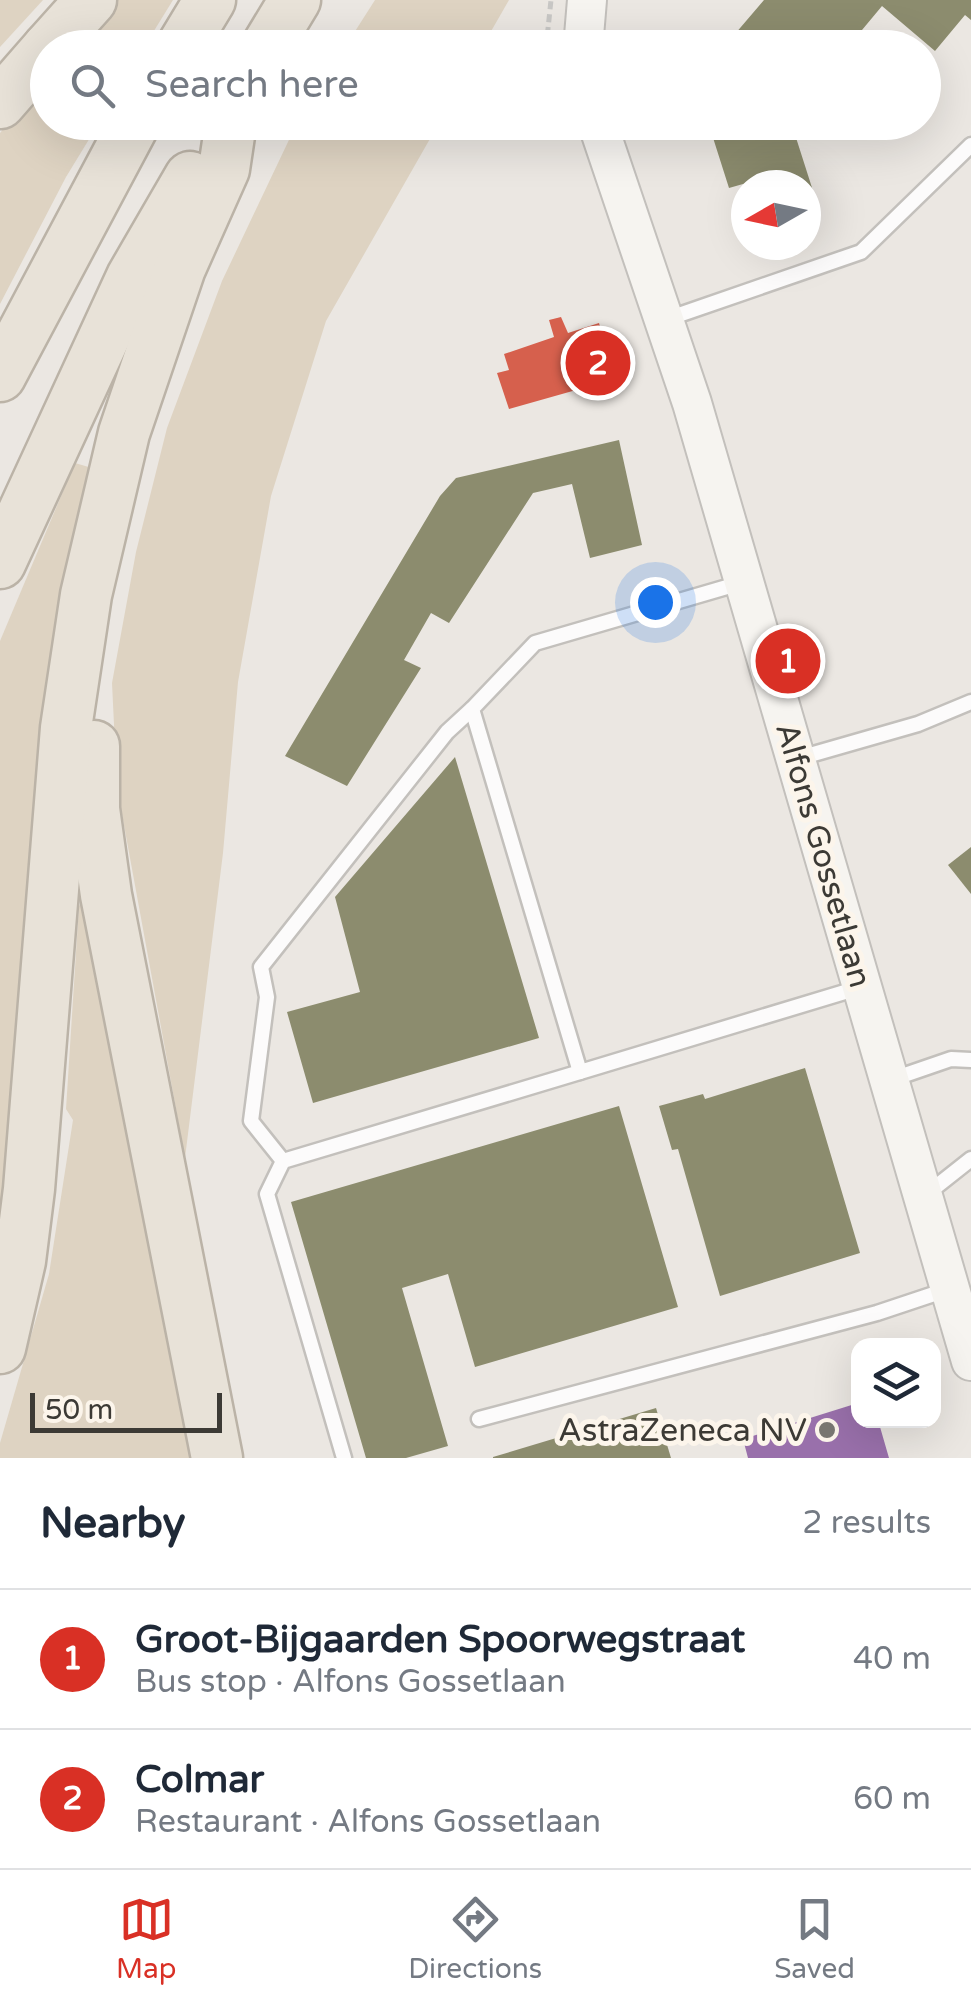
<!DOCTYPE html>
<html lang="en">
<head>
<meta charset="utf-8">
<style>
  body { margin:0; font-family:"Varela Round",sans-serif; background:#f2f2f3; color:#1f2937 }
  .controls { position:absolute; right:30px; bottom:30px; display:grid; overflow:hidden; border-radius:20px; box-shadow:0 10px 40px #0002 }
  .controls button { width:90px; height:90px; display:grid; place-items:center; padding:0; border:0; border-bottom:2px solid #e0e1e3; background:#fff; color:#1f2937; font:50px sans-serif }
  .compass { position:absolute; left:731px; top:170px; width:90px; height:90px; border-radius:50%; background:#fff; box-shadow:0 10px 40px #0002; rotate:261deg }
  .scale { position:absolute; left:30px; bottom:25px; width:192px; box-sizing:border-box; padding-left:10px; border:5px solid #3c3a35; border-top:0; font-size:28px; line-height:35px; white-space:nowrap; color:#3c3a35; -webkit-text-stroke:8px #fcf5eb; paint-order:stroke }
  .you { position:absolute; left:655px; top:602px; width:35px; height:35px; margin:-25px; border:8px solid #fff; border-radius:50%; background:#1a73e8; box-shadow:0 0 0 15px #1a73e833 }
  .badge { display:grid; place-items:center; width:65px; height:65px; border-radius:50%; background:#d93025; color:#fff; font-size:32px; font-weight:700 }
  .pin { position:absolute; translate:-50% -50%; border:5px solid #fff; box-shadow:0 2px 10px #0006 }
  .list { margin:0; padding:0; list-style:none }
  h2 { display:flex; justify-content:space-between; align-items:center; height:130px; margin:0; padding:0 40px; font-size:42px }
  h2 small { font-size:32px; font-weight:400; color:#747a83 }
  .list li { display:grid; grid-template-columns:65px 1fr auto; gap:30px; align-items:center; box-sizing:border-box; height:140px; padding:0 40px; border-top:2px solid #e0e1e3 }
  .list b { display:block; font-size:38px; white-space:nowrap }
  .list p { margin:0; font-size:32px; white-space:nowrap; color:#747a83 }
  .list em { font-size:32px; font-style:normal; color:#747a83 }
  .icon { flex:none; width:55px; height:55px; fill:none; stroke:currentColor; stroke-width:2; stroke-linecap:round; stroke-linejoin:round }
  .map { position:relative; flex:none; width:971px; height:1458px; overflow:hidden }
  .search { position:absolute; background:#fff; box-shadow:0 10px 40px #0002; left:30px; right:30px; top:30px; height:110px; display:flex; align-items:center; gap:25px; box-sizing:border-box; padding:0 35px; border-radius:55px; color:#747a83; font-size:38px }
  .sheet { height:410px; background:#fff }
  nav { display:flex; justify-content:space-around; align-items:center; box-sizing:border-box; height:140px; border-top:2px solid #e0e1e3; background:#fff; font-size:28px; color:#747a83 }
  nav a { display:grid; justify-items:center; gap:5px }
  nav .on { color:#d93025 }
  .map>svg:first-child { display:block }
  .green { fill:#ded3c2 }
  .shops { fill:#d6604d }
  .offices { fill:#9970ab }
  .industry { fill:#8c8c6e }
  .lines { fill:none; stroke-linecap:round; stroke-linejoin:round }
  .lane-casing { stroke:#c3c0bc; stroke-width:19 }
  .secondary-casing { stroke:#c3c0bc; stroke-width:42 }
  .highway-casing { stroke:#bbb3a7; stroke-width:55 }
  .path { stroke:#c8c7c5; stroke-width:5; stroke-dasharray:8 5; stroke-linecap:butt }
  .lane { stroke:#fcfbfb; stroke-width:14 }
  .secondary { stroke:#f6f4f0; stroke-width:38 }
  .highway { stroke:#e8e2d8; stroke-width:50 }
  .poi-dot { fill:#797772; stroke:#fcf5eb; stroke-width:4 }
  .labels { text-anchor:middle; stroke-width:10; stroke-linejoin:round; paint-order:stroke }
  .street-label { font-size:32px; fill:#3c3a35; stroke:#fcf5eb }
  .poi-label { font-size:32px; fill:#3c3a35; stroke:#fcf5eb; text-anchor:end }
</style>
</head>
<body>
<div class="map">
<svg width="971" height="1458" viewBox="0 0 971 1458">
  <rect width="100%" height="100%" fill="#ebe7e2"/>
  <!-- green -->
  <g class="green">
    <polygon points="0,0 43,0 0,47"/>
    <polygon points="114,0 173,0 144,47 73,48"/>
    <polygon points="375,0 509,0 482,47 345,47"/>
    <polygon points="47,77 48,122 99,123 66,177 0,304 0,133"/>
    <polygon points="297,123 439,123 326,321 271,496 238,682 223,853 185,1158 117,787 112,683 136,552 167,428 222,281"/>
    <polygon points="75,463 92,468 0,1230 0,641"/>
    <polygon points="83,899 202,1458 0,1458 0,1443 49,1274 73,1120 66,1109 79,906"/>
  </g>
  <!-- shops -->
  <polygon class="shops" points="561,317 568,333 599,323 615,379 509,409 497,373 509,370 504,354 554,337 549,320"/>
  <!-- offices -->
  <polygon class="offices" points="858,1403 858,1420 878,1420 889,1458 748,1458 743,1439"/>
  <!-- industry -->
  <g class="industry">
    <polygon points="764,0 971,0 971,20 965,15 935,51 882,6 847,48 723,48"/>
    <polygon points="708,122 791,122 814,194 806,196 806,185 778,185 774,175 729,188"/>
    <polygon points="619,440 642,545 590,558 572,484 533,493 449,623 431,613 404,660 421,668 347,786 285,756 440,496 456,478"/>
    <polygon points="455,757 539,1038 313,1103 287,1012 360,992 335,897"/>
    <polygon points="971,847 971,894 948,865"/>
    <polygon points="805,1068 860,1253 720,1296 678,1149 672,1150 659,1106 703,1094 705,1099"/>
    <polygon points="619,1106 678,1307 475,1367 448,1274 402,1288 448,1446 406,1458 366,1458 291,1202"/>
    <polygon points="656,1408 671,1458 493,1458 493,1457"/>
  </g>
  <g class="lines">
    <defs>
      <g id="lane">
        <polyline points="667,319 861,252 971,145"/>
        <polyline points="744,582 535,643 472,709 580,1072 858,988"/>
        <polyline points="796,759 918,724 971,702"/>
        <polyline points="890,1080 951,1059 971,1060"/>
        <polyline points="283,1161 251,1121 267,997 261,967 447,732 472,709"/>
        <polyline points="928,1193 971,1159"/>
        <polyline points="479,1419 877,1313 949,1289"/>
        <polyline points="344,1458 267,1194 283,1161 580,1072"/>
      </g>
      <g id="secondary">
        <polyline points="583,48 587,0"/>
        <polyline points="597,122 692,403 971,1361"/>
      </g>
      <g id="highway">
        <polyline points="48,48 91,0"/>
        <polyline points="181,48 210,0"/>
        <polyline points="266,48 295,0"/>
        <polyline points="0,103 48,48"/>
        <polyline points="0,376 135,122"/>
        <polyline points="0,563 132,277 190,177"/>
        <polyline points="94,746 94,809 106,895 217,1458"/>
        <polyline points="0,1348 20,1261 29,1189 66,728 86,595 124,433 180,268 224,169 231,122"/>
      </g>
    </defs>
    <!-- lane casing -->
    <use href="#lane" class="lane-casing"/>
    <!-- secondary casing -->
    <use href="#secondary" class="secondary-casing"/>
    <!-- highway casing -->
    <use href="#highway" class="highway-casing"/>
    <!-- path -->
    <polyline class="path" points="546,48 551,0"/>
    <!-- lane -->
    <use href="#lane" class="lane"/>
    <!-- secondary -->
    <use href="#secondary" class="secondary"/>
    <!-- highway -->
    <use href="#highway" class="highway"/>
  </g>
  <!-- markers -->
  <circle class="poi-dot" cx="827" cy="1430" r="10"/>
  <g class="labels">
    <!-- street labels -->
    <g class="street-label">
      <text transform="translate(824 855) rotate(74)" y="11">Alfons Gossetlaan</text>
    </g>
    <!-- poi labels -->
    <g class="poi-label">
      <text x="807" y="1441">AstraZeneca NV</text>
    </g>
  </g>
</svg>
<div class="controls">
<button><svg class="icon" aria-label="layers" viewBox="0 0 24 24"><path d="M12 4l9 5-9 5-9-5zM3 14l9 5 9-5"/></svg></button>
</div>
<svg class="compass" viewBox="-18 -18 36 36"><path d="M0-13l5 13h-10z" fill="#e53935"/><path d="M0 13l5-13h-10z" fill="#747a83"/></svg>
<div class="scale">50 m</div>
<div class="you"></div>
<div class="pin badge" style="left:788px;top:661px">1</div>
<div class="pin badge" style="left:598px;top:363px">2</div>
<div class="search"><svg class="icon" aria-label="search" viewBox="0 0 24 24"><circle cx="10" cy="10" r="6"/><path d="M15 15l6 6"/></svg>Search here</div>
</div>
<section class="sheet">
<h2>Nearby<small>2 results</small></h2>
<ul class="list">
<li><span class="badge">1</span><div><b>Groot-Bijgaarden Spoorwegstraat</b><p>Bus stop · Alfons Gossetlaan</p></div><em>40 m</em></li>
<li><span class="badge">2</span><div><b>Colmar</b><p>Restaurant · Alfons Gossetlaan</p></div><em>60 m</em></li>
</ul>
</section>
<nav>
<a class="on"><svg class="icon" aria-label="map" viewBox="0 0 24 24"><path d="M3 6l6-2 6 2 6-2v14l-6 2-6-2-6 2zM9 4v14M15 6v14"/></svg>Map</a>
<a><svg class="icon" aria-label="directions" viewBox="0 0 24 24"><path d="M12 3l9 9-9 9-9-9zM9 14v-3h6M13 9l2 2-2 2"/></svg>Directions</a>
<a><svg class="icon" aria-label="saved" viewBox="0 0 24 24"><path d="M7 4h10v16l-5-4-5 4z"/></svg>Saved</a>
</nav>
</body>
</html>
